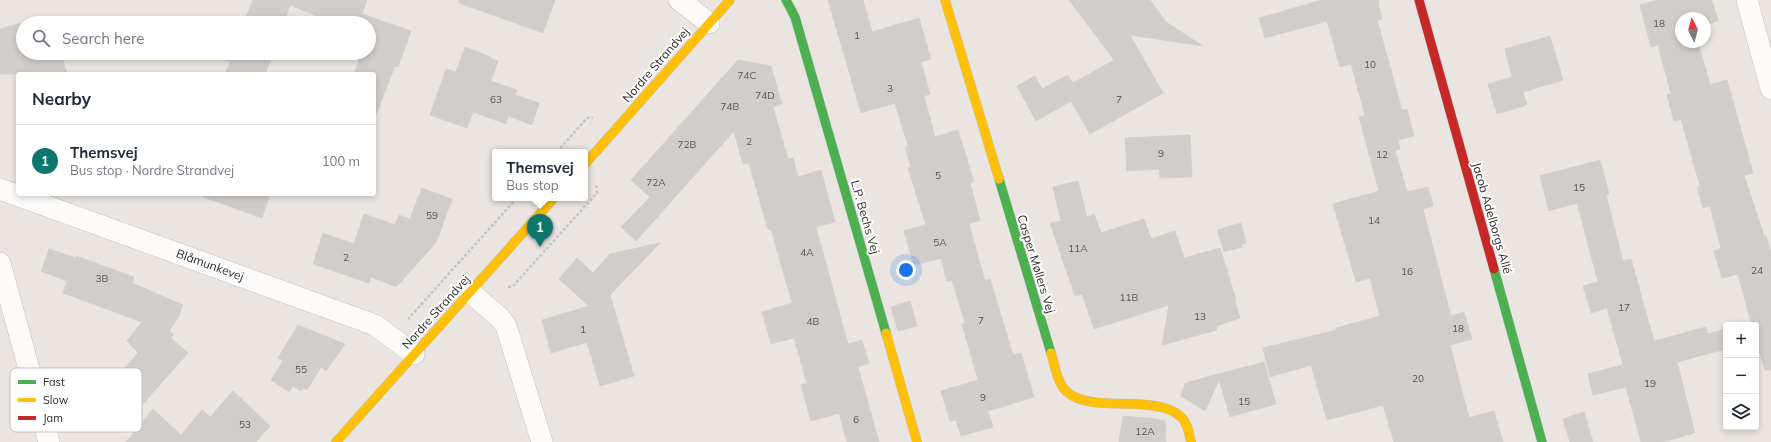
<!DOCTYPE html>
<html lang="en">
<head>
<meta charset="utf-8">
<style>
  body { margin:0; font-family:Mulish,sans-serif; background:#f6f6f7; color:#1f2937 }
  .controls { position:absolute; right:12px; bottom:12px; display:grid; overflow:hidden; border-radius:4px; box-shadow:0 2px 6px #0003 }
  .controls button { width:36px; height:36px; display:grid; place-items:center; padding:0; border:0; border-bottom:1px solid #e0e1e3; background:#fff; color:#1f2937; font:20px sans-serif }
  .compass { position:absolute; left:1675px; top:12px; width:36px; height:36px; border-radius:50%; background:#fff; box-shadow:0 2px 6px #0003; rotate:354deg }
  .you { position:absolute; left:906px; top:270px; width:14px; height:14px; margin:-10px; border:3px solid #fff; border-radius:50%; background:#1a73e8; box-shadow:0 0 0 6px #1a73e833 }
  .badge { display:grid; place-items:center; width:26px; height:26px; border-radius:50%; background:#0f766e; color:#fff; font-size:13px; font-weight:700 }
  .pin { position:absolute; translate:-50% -33px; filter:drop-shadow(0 1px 2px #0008) }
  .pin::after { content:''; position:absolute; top:21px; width:14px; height:12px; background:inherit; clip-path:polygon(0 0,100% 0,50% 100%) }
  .popup { position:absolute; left:492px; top:149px; width:96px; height:52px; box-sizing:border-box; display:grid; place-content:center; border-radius:4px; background:#fff; filter:drop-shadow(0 1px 3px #0005); font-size:13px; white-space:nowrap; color:#747a83 }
  .popup b { font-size:15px; color:#1f2937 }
  .popup::after { content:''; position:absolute; left:50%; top:100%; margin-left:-8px; border:8px solid transparent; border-top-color:#fff }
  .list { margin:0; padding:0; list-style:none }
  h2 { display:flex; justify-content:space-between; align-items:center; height:52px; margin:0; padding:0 16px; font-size:17px }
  h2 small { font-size:13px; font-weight:400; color:#747a83 }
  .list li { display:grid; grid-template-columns:26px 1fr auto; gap:12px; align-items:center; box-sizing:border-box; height:72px; padding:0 16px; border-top:1px solid #e0e1e3 }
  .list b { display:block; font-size:15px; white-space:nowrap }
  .list p { margin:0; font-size:13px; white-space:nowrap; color:#747a83 }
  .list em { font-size:13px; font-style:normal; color:#747a83 }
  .icon { flex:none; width:22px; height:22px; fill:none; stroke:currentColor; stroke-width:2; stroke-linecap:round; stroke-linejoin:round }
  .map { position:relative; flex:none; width:1771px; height:442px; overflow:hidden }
  .search { position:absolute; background:#fff; box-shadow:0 2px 6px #0003; left:16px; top:16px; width:360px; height:44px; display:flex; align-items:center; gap:10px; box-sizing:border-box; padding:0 14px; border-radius:22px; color:#747a83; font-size:15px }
  .panel { position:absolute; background:#fff; box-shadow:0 2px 6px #0003; left:16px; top:72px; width:360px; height:124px; border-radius:4px }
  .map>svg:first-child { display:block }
  .building { fill:#d0cdca; stroke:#d4d1cc }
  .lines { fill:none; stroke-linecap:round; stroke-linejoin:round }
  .street-casing { stroke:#c3c1c1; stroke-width:22 }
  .fast-casing { stroke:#c3c1c1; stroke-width:10 }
  .slow-casing { stroke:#c3c1c1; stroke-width:10 }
  .jam-casing { stroke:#c3c1c1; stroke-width:10 }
  .path { stroke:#c6c6c6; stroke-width:2.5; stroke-dasharray:3 2; stroke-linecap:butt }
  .street { stroke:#fcfbfa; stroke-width:21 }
  .fast { stroke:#4caf50; stroke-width:9 }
  .slow { stroke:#ffc107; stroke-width:9 }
  .jam { stroke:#c62828; stroke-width:9 }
  .labels { text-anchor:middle; stroke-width:4; stroke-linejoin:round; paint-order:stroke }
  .number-label { font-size:10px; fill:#555454 }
  .street-label { font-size:12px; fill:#2b2b2b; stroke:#fff }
  .key { fill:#fff; stroke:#bfbfbf; stroke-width:1 }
  .key-label { font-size:11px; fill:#2b2b2b }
</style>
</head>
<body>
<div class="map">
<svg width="1771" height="442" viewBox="0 0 1771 442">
  <rect width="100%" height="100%" fill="#eae5e0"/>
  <!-- building -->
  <g class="building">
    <polygon points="253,0 367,0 362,14 411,31 398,67 395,66 376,115 374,115 374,74 354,74 361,54 359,53 369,53 369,23 334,23 290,5 284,23 244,23"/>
    <polygon points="459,0 555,0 543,33 459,3"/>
    <polygon points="828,0 863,0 872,32 919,18 930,56 930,59 921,62 930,94 924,96 935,137 958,130 974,182 970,183 980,220 969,224 985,281 990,279 1013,355 1021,353 1034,397 988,411 993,427 961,436 956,420 950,421 941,391 978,380 962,324 965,323 952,280 947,281 941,258 914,265 904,231 926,225 908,168 911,167 905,147 908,146 895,103 861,113"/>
    <polygon points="1069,0 1150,0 1166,22 1203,46 1130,35 1163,93 1090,134 1071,101 1036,121 1017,86 1035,76 1042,89 1068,75 1073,83 1114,60"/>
    <polygon points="1322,0 1379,0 1379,7 1382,19 1377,20 1402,110 1407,109 1414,136 1398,140 1400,149 1395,150 1407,192 1428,187 1433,206 1423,209 1451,316 1464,312 1472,339 1450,345 1469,418 1494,411 1503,442 1394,442 1383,405 1327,420 1311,365 1270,377 1263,348 1336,330 1336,328 1380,316 1370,278 1356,282 1333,204 1379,191 1359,117 1365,115 1351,64 1340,67 1327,21 1265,38 1259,18"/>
    <polygon points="1658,0 1712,0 1718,21 1705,25 1705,18 1681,18 1681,42 1698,42 1710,85 1727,80 1753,173 1744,175 1764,236 1766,236 1771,253 1771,370 1765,370 1760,353 1756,354 1756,325 1739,325 1751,322 1738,274 1722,278 1714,251 1721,248 1710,206 1703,208 1697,187 1700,186 1681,119 1674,121 1667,95 1671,94 1658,45 1651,47 1640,5"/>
    <polygon points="169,17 186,23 167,23"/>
    <polygon points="20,23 23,33 23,53 61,53 67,74 0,74 0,29"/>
    <polygon points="1550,36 1563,80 1523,92 1527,105 1497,114 1488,84 1512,77 1505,49"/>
    <polygon points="465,47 491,57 490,58 498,61 491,81 517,90 515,95 539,103 532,125 508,116 506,124 473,112 467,128 430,115 446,69 456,72"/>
    <polygon points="204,53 273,53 265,74 225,74 230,62"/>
    <polygon points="738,60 771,66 782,104 773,107 788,159 793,158 798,177 821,170 835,222 816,227 848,344 862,340 869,363 858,367 879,442 847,442 839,413 811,421 801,385 807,383 794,338 771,344 762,312 792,303 771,229 768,230 749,163 743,164 734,131 636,241 621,227 650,197 631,180"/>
    <polygon points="1190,135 1192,177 1160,178 1159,169 1127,171 1125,138"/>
    <polygon points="1600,160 1609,194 1606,195 1623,261 1631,259 1654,341 1706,327 1708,334 1726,329 1726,349 1677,362 1695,433 1662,442 1641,442 1626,387 1593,395 1588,374 1623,365 1607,308 1591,313 1583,286 1598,282 1577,203 1549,211 1540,176"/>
    <polygon points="1078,181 1087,217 1094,214 1101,233 1144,219 1151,239 1175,231 1184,258 1220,248 1236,300 1235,301 1240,318 1216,326 1217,330 1162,345 1169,305 1094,329 1082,294 1075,296 1050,223 1061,221 1053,187"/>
    <polygon points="422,188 452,199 436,243 396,287 371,277 369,283 313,264 323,233 354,244 364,214 395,225 399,215 410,219"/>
    <polygon points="204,194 270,194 262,218 203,197"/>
    <polygon points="1241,223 1246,243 1242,244 1242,247 1224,252 1217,230"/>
    <polygon points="660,243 610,295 634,376 600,386 587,342 551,353 542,320 589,306 559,279 577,258 593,273 610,254"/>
    <polygon points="49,249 76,258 76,256 134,277 132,283 183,305 178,318 169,331 173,334 171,338 188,353 133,415 107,388 138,353 127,341 142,322 63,293 67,281 41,271"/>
    <polygon points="910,301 917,326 898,331 891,307"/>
    <polygon points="298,325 345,344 326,371 321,367 307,390 304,388 301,391 293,386 289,392 271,380 283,361 278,358"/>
    <polygon points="1264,362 1276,404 1230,417 1219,380 1205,411 1181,396 1185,383"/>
    <polygon points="233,391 270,426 256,442 126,442 153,409 181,435 202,410 210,417"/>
    <polygon points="1584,412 1593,442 1570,442 1563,419"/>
    <polygon points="1123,416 1155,419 1165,421 1166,442 1119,442"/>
  </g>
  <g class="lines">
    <defs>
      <g id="street">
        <polyline points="679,0 709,23"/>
        <polyline points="1747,0 1771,89"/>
        <polyline points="0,189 375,325 414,354"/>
        <polyline points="0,263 49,442"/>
        <polyline points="470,292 500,318 506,326 542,442"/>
      </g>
      <g id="fast">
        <polyline points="786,0 795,17 886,333"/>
        <polyline points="999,179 1051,353"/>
        <polyline points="1494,269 1542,442"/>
      </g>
      <g id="slow">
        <polyline points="945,0 999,179"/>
        <polyline points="585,164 730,0"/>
        <polyline points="886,333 917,442"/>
        <path d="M1051 353C1055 365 1057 383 1067 392 1092 414 1157 393 1181 417 1188 423 1189 434 1191 442"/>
        <polyline points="336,442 554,198"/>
      </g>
      <polyline id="jam" points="1419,0 1494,269"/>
    </defs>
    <!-- street casing -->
    <use href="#street" class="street-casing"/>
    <!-- fast casing -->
    <use href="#fast" class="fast-casing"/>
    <!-- slow casing -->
    <use href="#slow" class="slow-casing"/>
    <!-- jam casing -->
    <use href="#jam" class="jam-casing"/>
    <!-- path -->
    <g class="path">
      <polyline points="557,152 587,118 593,118"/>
      <polyline points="508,287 513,286 597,193 596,184"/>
      <polyline points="409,320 409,318 517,198"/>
    </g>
    <!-- street -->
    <use href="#street" class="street"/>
    <!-- fast -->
    <use href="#fast" class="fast"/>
    <!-- slow -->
    <use href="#slow" class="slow"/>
    <!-- jam -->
    <use href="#jam" class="jam"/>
  </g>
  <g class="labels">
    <!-- number labels -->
    <g class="number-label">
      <text x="1659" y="27">18</text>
      <text x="857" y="39">1</text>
      <text x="1370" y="68">10</text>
      <text x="747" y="79">74C</text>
      <text x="890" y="92">3</text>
      <text x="765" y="99">74D</text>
      <text x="496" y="103">63</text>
      <text x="1119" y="103">7</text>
      <text x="730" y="110">74B</text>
      <text x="749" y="145">2</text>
      <text x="687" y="148">72B</text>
      <text x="1161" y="157">9</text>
      <text x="1382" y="158">12</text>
      <text x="938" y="179">5</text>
      <text x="656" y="186">72A</text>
      <text x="1579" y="191">15</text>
      <text x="432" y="219">59</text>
      <text x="1374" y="224">14</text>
      <text x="940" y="246">5A</text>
      <text x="1078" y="252">11A</text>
      <text x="807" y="256">4A</text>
      <text x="346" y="261">2</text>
      <text x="1757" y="274">24</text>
      <text x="1407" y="275">16</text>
      <text x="102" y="282">3B</text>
      <text x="1129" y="301">11B</text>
      <text x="1624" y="311">17</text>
      <text x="1200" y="320">13</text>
      <text x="981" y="324">7</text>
      <text x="813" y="325">4B</text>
      <text x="1458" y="332">18</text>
      <text x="583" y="333">1</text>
      <text x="301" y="373">55</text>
      <text x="1418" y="382">20</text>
      <text x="1650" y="387">19</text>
      <text x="983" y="401">9</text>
      <text x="1244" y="405">15</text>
      <text x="856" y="423">6</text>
      <text x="245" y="428">53</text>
      <text x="1145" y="435">12A</text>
    </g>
    <!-- street labels -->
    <g class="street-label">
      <text transform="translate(656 65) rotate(-49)" y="4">Nordre Strandvej</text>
      <text transform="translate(865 217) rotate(74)" y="4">L.P. Bechs Vej</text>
      <text transform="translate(1492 218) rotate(74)" y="4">Jacob Adelborgs Allé</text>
      <text transform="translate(1036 264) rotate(73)" y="4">Casper Møllers Vej</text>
      <text transform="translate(210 265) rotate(20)" y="4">Blåmunkevej</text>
      <text transform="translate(436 312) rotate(-48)" y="4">Nordre Strandvej</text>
    </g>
  </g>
  <!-- legend -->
  <rect x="10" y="368" width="132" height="64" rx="6" class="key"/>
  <rect x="18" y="380" width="18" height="4" fill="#4caf50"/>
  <rect x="18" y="398" width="18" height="4" fill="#ffc107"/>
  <rect x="18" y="416" width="18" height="4" fill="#c62828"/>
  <g class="key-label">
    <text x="43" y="386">Fast</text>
    <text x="43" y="404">Slow</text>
    <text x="43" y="422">Jam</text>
  </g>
</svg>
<div class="controls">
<button>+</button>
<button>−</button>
<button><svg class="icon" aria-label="layers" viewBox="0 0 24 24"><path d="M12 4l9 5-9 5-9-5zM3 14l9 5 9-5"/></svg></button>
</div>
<svg class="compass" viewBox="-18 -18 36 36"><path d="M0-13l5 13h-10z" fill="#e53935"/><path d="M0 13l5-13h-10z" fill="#747a83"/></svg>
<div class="you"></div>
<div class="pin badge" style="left:540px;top:247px">1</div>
<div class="popup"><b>Themsvej</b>Bus stop</div>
<div class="search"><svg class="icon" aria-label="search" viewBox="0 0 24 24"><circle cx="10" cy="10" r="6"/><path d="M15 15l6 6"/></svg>Search here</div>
<section class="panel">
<h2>Nearby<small></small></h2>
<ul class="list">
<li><span class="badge">1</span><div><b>Themsvej</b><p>Bus stop · Nordre Strandvej</p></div><em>100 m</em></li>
</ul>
</section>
</div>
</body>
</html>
